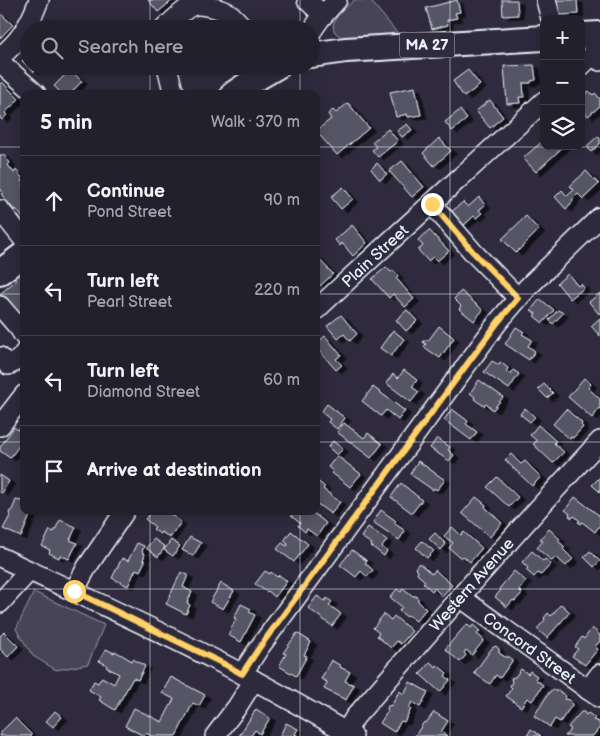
<!DOCTYPE html>
<html lang="en">
<head>
<meta charset="utf-8">
<style>
  body { margin:0; font-family:"Balsamiq Sans",sans-serif; background:#2f2d3a; color:#f1f3f6 }
  .controls { position:absolute; right:15px; top:15px; display:grid; overflow:hidden; border-radius:10px; box-shadow:0 2px 12px #0003 }
  .controls button { width:45px; height:45px; display:grid; place-items:center; padding:0; border:0; border-bottom:1px solid #403e4a; background:#23202e; color:#f1f3f6; font:25px sans-serif }
  .stop { position:absolute; width:15px; height:15px; margin:-11px; border:4px solid #ffd166; border-radius:50%; background:#fff }
  .stop.end { background:#ffd166; border-color:#fff; box-shadow:0 1px 5px #0008 }
  .list { margin:0; padding:0; list-style:none }
  h2 { display:flex; justify-content:space-between; align-items:center; height:65px; margin:0; padding:0 20px; font-size:21px }
  h2 small { font-size:16px; font-weight:400; color:#a3a3aa }
  .list li { display:grid; grid-template-columns:32px 1fr auto; gap:15px; align-items:center; box-sizing:border-box; height:90px; padding:0 20px; border-top:1px solid #403e4a }
  .list b { display:block; font-size:19px; white-space:nowrap }
  .list p { margin:0; font-size:16px; white-space:nowrap; color:#a3a3aa }
  .list em { font-size:16px; font-style:normal; color:#a3a3aa }
  .icon { flex:none; width:28px; height:28px; fill:none; stroke:currentColor; stroke-width:2; stroke-linecap:round; stroke-linejoin:round }
  .map { position:relative; flex:none; width:600px; height:736px; overflow:hidden }
  .search { position:absolute; background:#23202e; box-shadow:0 2px 12px #0003; left:20px; top:20px; width:300px; height:55px; display:flex; align-items:center; gap:12px; box-sizing:border-box; padding:0 18px; border-radius:28px; color:#a3a3aa; font-size:19px }
  .panel { position:absolute; background:#23202e; box-shadow:0 2px 12px #0003; left:20px; top:90px; width:300px; height:425px; border-radius:10px }
  .map>svg:first-child { display:block }
  .green { fill:#464455; stroke:#979aa6 }
  .building { fill:#575565; stroke:#e8f1f8; filter:url(#shadow) }
  .lines { fill:none; stroke-linecap:round; stroke-linejoin:round }
  .minor-casing { stroke:#e8f1f8; stroke-width:22 }
  .major-casing { stroke:#e8f1f8; stroke-width:28 }
  .minor { stroke:#2f2a3d; stroke-width:19 }
  .major { stroke:#2f2a3d; stroke-width:24 }
  .route { stroke:#ffd166; stroke-width:6 }
  .grid { fill:none; stroke:#e8f1f8; stroke-width:1; stroke-opacity:0.55 }
  .labels { text-anchor:middle; stroke-width:5; stroke-linejoin:round; paint-order:stroke }
  .shield { fill:#2f2a3d; stroke:#b0b5c0; stroke-width:1 }
  .shield-label { font-size:15px; font-weight:bold; fill:#e8f1f8 }
  .street-label { font-size:16px; fill:#e8f1f8; stroke:#2f2a3d }
</style>
</head>
<body>
<div class="map">
<svg width="600" height="736" viewBox="0 0 600 736">
  <defs>
    <filter id="shadow"><feDropShadow dx="5.5" dy="3" stdDeviation="0" flood-color="#0009"/></filter>
  </defs>
  <rect width="100%" height="100%" fill="#2f2a3d"/>
  <filter id="ink" filterUnits="userSpaceOnUse"><feTurbulence type="fractalNoise" baseFrequency=".02" numOctaves="2"/><feDisplacementMap in="SourceGraphic" scale="10" xChannelSelector="R" yChannelSelector="G"/><feConvolveMatrix kernelMatrix="1 2 1 2 8 2 1 2 1" color-interpolation-filters="sRGB"/></filter>
  <g filter="url(#ink)">
    <!-- green -->
    <g class="green">
      <path d="M354 0H370L398 34 349 37C343 37 339 37 335 32 327 21 347 7 354 0Z"/>
      <polygon points="34,592 104,625 88,664 56,670 33,656 16,629"/>
    </g>
    <!-- building -->
    <g class="building">
      <polygon points="148,0 173,0 158,12"/>
      <polygon points="457,0 460,12 455,13 457,18 447,20 448,25 432,29 426,8"/>
      <polygon points="502,0 517,0 518,15 503,16"/>
      <polygon points="555,0 577,0 578,14 560,15 559,8 555,8"/>
      <polygon points="0,13 13,25 0,38"/>
      <polygon points="29,54 29,66 39,66 34,72 22,61"/>
      <polygon points="534,65 536,80 531,81 531,83 523,83 524,97 519,97 520,103 507,104 504,66"/>
      <polygon points="70,70 82,81 70,94 62,94 54,86"/>
      <polygon points="468,70 480,85 464,97 453,81"/>
      <polygon points="2,82 19,99 5,113 7,115 2,120 0,118 0,84"/>
      <polygon points="415,87 421,115 408,117 407,114 396,117 390,92"/>
      <polygon points="589,91 593,95 595,93 600,99 600,106 588,116 581,108 582,106 581,105 581,97"/>
      <polygon points="490,100 503,117 490,128 476,111"/>
      <polygon points="348,103 369,128 337,155 316,131 331,119 328,114 333,110 336,113"/>
      <polygon points="460,110 467,119 452,131 445,122"/>
      <polygon points="407,124 412,130 402,137 397,131"/>
      <polygon points="388,129 398,141 378,157 372,150 376,147 372,142"/>
      <polygon points="598,136 600,139 600,144 591,152 587,146"/>
      <polygon points="439,138 451,151 434,166 423,153"/>
      <polygon points="544,140 544,146 564,146 536,172 523,158"/>
      <polygon points="0,154 1,156 3,154 10,163 8,165 14,173 16,170 23,179 21,181 24,185 23,218 16,209 15,211 1,194 3,193 0,188"/>
      <polygon points="402,161 424,187 412,197 389,171"/>
      <polygon points="377,163 387,174 380,180 371,169"/>
      <polygon points="586,171 599,184 583,199 578,194 572,200 573,201 566,209 555,197 562,190 567,196 574,190 570,186"/>
      <polygon points="343,187 353,199 341,209 331,197"/>
      <polygon points="479,197 485,205 479,210 482,213 476,218 474,216 462,227 450,213 463,202 468,207"/>
      <polygon points="526,216 539,230 516,253 502,239"/>
      <polygon points="352,225 367,243 353,256 342,243 340,246 335,240"/>
      <polygon points="429,230 449,251 437,261 433,257 428,261 418,250 423,246 418,240"/>
      <polygon points="316,256 333,274 320,286 316,282"/>
      <polygon points="386,267 391,272 393,270 398,276 396,278 414,299 405,307 393,294 389,298 372,279"/>
      <polygon points="568,274 578,286 581,284 584,288 570,299 557,283"/>
      <polygon points="22,275 24,277 24,323 0,294"/>
      <polygon points="461,291 483,310 474,321 459,309 461,306 454,299"/>
      <polygon points="600,293 600,313 599,314 589,302"/>
      <polygon points="540,299 554,310 543,323 534,316 536,314 531,310"/>
      <polygon points="407,310 417,321 406,331 396,320"/>
      <polygon points="558,310 563,313 553,324 549,320"/>
      <polygon points="341,315 357,334 350,341 344,334 338,339 327,326"/>
      <polygon points="600,318 600,336 591,326"/>
      <polygon points="439,326 454,338 440,358 424,347 426,344 423,342 425,339 428,341"/>
      <polygon points="516,327 524,332 522,334 532,340 528,346 535,351 529,360 505,344"/>
      <polygon points="393,330 404,339 391,356 380,348"/>
      <polygon points="325,336 341,355 336,359 342,365 336,370 316,347 316,344"/>
      <polygon points="492,361 499,365 500,362 508,368 506,372 511,374 513,370 519,374 509,389 484,372"/>
      <polygon points="404,370 417,380 412,387 419,392 411,402 386,383 393,374 398,378"/>
      <polygon points="584,378 591,384 588,388 600,399 600,408 592,418 568,397"/>
      <polygon points="479,380 503,397 493,410 486,404 484,406 474,399 475,397 470,393"/>
      <polygon points="544,384 553,393 547,398 538,389"/>
      <polygon points="373,387 405,411 398,420 386,410 381,416 362,401"/>
      <polygon points="327,404 345,418 337,429 328,422 330,419 321,412"/>
      <polygon points="525,408 535,417 530,422 520,414"/>
      <polygon points="452,409 468,421 466,424 477,432 471,440 444,420"/>
      <polygon points="566,409 582,423 581,425 583,427 573,438 571,437 570,439 553,424"/>
      <polygon points="23,422 24,439 10,458 0,451 0,447 14,427 18,430"/>
      <polygon points="344,423 364,438 368,433 382,444 371,458 337,432"/>
      <polygon points="538,425 556,441 554,443 564,452 553,463 533,444 537,441 530,435"/>
      <polygon points="437,438 450,447 448,450 454,455 449,461 430,448"/>
      <polygon points="333,441 343,449 337,455 328,447"/>
      <polygon points="511,454 521,464 525,461 541,477 532,486 505,460"/>
      <polygon points="337,456 361,474 350,487 332,473 333,471 328,467"/>
      <polygon points="418,461 445,480 437,490 434,488 433,490 410,474"/>
      <polygon points="0,475 9,481 2,493 0,492"/>
      <polygon points="497,477 518,497 509,507 487,487"/>
      <polygon points="600,477 600,492 592,485"/>
      <polygon points="316,480 325,487 323,489 340,502 331,514 316,503 317,495 316,494"/>
      <polygon points="401,483 422,500 412,513 391,497"/>
      <polygon points="24,495 24,511 32,511 21,537 3,529 10,516 9,512 12,510 16,500 21,501"/>
      <polygon points="476,497 486,505 485,507 502,523 490,537 462,513"/>
      <polygon points="575,497 600,516 600,525 595,532 582,522 581,524 578,522 580,521 574,516 572,518 569,516 570,514 565,510"/>
      <polygon points="381,510 396,521 394,523 405,531 399,540 373,522"/>
      <polygon points="149,511 166,511 181,522 170,538 161,532 160,534 153,529 155,527 145,519 150,513"/>
      <polygon points="294,511 311,511 326,523 317,536 307,529 305,532 298,526 300,523 291,516"/>
      <polygon points="60,520 76,527 70,540 77,543 69,559 60,555 59,558 49,553 50,550 42,546 50,530 54,532"/>
      <polygon points="368,527 387,540 382,547 387,551 384,556 371,546 372,544 361,537"/>
      <polygon points="452,527 461,535 464,532 482,548 470,562 463,556 461,558 449,548 453,543 444,536"/>
      <polygon points="549,529 560,539 558,541 565,547 563,549 573,559 566,566 556,557 552,561 537,548 543,541 540,539"/>
      <polygon points="291,531 308,544 294,562 277,549 282,543 287,546 288,544 284,541"/>
      <polygon points="435,533 446,544 441,550 429,539"/>
      <polygon points="190,537 201,543 193,556 182,550"/>
      <polygon points="154,539 165,547 158,557 146,548"/>
      <polygon points="171,540 180,546 173,556 164,550"/>
      <polygon points="422,541 434,551 427,558 416,548"/>
      <polygon points="137,543 144,546 142,552 145,554 143,560 145,561 140,571 136,569 128,586 112,578 122,558 128,561"/>
      <polygon points="352,550 367,561 365,563 373,570 367,577 361,571 356,577 340,565"/>
      <polygon points="532,551 543,561 545,559 551,564 541,575 538,573 534,577 526,570 528,568 522,562"/>
      <polygon points="590,551 600,561 594,567 584,557"/>
      <polygon points="419,563 432,574 435,570 452,585 442,596 434,588 432,591 423,583 425,581 417,574 418,571 415,568"/>
      <polygon points="265,571 270,574 271,572 277,577 279,575 287,581 275,597 268,591 267,592 255,584"/>
      <polygon points="514,571 526,581 519,590 522,593 515,601 513,600 507,607 495,597 501,590 499,589"/>
      <polygon points="181,572 188,575 183,587 192,592 187,603 190,605 186,614 166,604"/>
      <polygon points="221,583 234,591 223,609 210,602"/>
      <polygon points="403,588 413,596 416,596 418,599 418,601 426,609 416,621 408,615 407,617 399,611 402,607 390,597 397,589 401,592"/>
      <polygon points="317,596 325,601 327,598 332,602 329,605 341,614 332,626 308,608"/>
      <polygon points="241,604 251,609 249,612 255,615 241,642 228,635 236,619 234,618"/>
      <polygon points="561,604 570,612 547,638 537,629 545,620 544,618 548,613 551,616"/>
      <polygon points="384,614 391,620 394,616 412,631 401,644 397,641 391,648 377,636 379,633 373,628"/>
      <polygon points="467,624 471,628 473,625 480,631 477,634 484,640 472,655 466,650 464,653 466,655 460,662 445,649"/>
      <polygon points="592,628 600,635 600,641 595,647 598,649 585,665 572,656 578,649 575,647 582,637 584,639"/>
      <polygon points="4,632 18,646 8,657 0,649 0,636"/>
      <polygon points="297,633 311,642 304,655 307,656 296,676 279,666 286,654 283,653"/>
      <polygon points="496,646 499,649 499,653 505,657 510,657 512,661 500,678 496,675 490,684 474,673 492,648"/>
      <polygon points="106,649 114,653 115,651 132,661 133,659 145,666 138,680 133,678 115,710 99,700 101,697 89,690 94,681 98,683 102,677 114,684 119,674 106,667 107,665 99,661"/>
      <polygon points="331,660 341,666 340,667 350,672 345,681 354,685 346,700 324,689 327,682 321,679"/>
      <polygon points="430,662 436,667 437,665 447,673 445,676 450,680 440,692 420,674"/>
      <polygon points="521,669 528,674 530,671 537,676 535,679 543,685 532,701 527,698 521,707 506,696 512,688 510,686 512,682 511,678 515,677"/>
      <polygon points="171,677 205,695 199,706 193,703 176,736 151,736 146,733 144,736 125,726 134,708 162,722 174,699 162,693"/>
      <polygon points="410,682 428,692 420,707 412,702 409,708 411,709 404,722 401,721 394,732 380,723 388,711 387,708 388,706 392,705 399,691 404,694"/>
      <polygon points="554,690 556,692 557,690 566,696 564,699 570,700 572,705 560,722 555,719 550,727 534,716 550,691"/>
      <polygon points="256,709 270,718 260,734 255,730 251,736 239,736"/>
      <polygon points="55,711 62,717 53,727 46,721"/>
      <polygon points="434,712 448,721 441,732 447,736 415,736 424,722 426,723"/>
      <polygon points="581,712 584,712 586,715 588,713 595,718 593,720 599,722 600,727 593,736 565,736 571,729 568,727"/>
      <polygon points="15,718 32,735 31,736 0,736 0,733"/>
      <polygon points="286,723 298,729 295,734 298,736 280,736"/>
      <polygon points="531,729 541,736 527,736"/>
    </g>
    <g class="lines">
      <defs>
        <g id="minor">
          <polyline points="307,0 323,15"/>
          <polyline points="546,0 551,19"/>
          <path d="M164 29C170 23 184 9 192 6 201 3 222 9 230 14 235 18 240 24 244 29"/>
          <polyline points="311,32 320,19 337,0"/>
          <polyline points="590,35 592,45 600,61"/>
          <path d="M0 57C20 41 30 24 39 0"/>
          <polyline points="0,62 36,94"/>
          <polyline points="167,66 173,91 176,94"/>
          <polyline points="581,66 595,53"/>
          <polyline points="432,204 473,252 518,298"/>
          <polyline points="0,210 24,240"/>
          <polyline points="0,306 19,328 24,336"/>
          <path id="s1" d="M316 310C391 239 468 171 544 101"/>
          <path d="M0 357 8 365C14 363 21 359 24 353"/>
          <polyline points="0,426 24,395"/>
          <path d="M0 557C75 592 150 626 223 664 267 686 310 711 353 736"/>
          <polyline points="74,591 87,567 125,511"/>
          <path id="s2" d="M460 597 600 698"/>
          <polyline points="0,603 29,571"/>
          <polyline points="242,674 259,648 498,322 528,287 600,217"/>
          <polyline points="588,690 600,674"/>
          <path id="s3" d="M346 732 355 717C436 625 516 531 600 441"/>
          <polyline points="215,736 237,707 254,680"/>
        </g>
        <g id="major">
          <polyline points="581,35 600,34"/>
          <polyline points="311,55 346,50 544,38"/>
          <polyline points="233,94 254,80 278,66"/>
          <polyline points="0,272 24,254"/>
        </g>
      </defs>
      <!-- minor casing -->
      <use href="#minor" class="minor-casing"/>
      <!-- major casing -->
      <use href="#major" class="major-casing"/>
      <!-- minor -->
      <use href="#minor" class="minor"/>
      <!-- major -->
      <use href="#major" class="major"/>
    </g>
  </g>
  <g class="lines" filter="url(#ink)">
    <!-- route -->
    <polyline class="route" points="74,591 224,664 242,674 259,648 498,322 518,298 473,252 432,204"/>
  </g>
  <!-- grid -->
  <path class="grid" d="M150 0V29M300 0V29M450 0V736M150 66V94M300 66V94M0 147H24M316 147H600M0 294H24M316 294H600M0 442H24M316 442H600M150 511V736M300 511V736M0 589H600"/>
  <g class="labels">
    <!-- shield labels -->
    <rect class="shield" x="399.5" y="32.5" width="55" height="25" rx="4"/>
    <g class="shield-label">
      <text x="427" y="50">MA 27</text>
    </g>
    <!-- street labels -->
    <g class="street-label">
      <text dy="6" stroke="none"><textPath href="#s1" startOffset="80">Plain Street</textPath></text>
      <text dy="6" stroke="none"><textPath href="#s3" startOffset="194">Western Avenue</textPath></text>
      <text dy="6" stroke="none"><textPath href="#s2" startOffset="86">Concord Street</textPath></text>
    </g>
  </g>
</svg>
<div class="controls">
<button>+</button>
<button>−</button>
<button><svg class="icon" aria-label="layers" viewBox="0 0 24 24"><path d="M12 4l9 5-9 5-9-5zM3 14l9 5 9-5"/></svg></button>
</div>
<div class="stop" style="left:74px;top:591px"></div>
<div class="stop end" style="left:432px;top:204px"></div>
<div class="search"><svg class="icon" aria-label="search" viewBox="0 0 24 24"><circle cx="10" cy="10" r="6"/><path d="M15 15l6 6"/></svg>Search here</div>
<section class="panel">
<h2>5 min<small>Walk · 370 m</small></h2>
<ul class="list">
<li><svg class="icon" aria-label="ahead" viewBox="0 0 24 24"><path d="M12 20V5M6 11l6-6 6 6"/></svg><div><b>Continue</b><p>Pond Street</p></div><em>90 m</em></li>
<li><svg class="icon" aria-label="left" viewBox="0 0 24 24"><path d="M17 20v-9H6M10 6l-5 5 5 5"/></svg><div><b>Turn left</b><p>Pearl Street</p></div><em>220 m</em></li>
<li><svg class="icon" aria-label="left" viewBox="0 0 24 24"><path d="M17 20v-9H6M10 6l-5 5 5 5"/></svg><div><b>Turn left</b><p>Diamond Street</p></div><em>60 m</em></li>
<li><svg class="icon" aria-label="arrive" viewBox="0 0 24 24"><path d="M6 21V4h12l-3 4 3 4H6"/></svg><div><b>Arrive at destination</b></div></li>
</ul>
</section>
</div>
</body>
</html>
